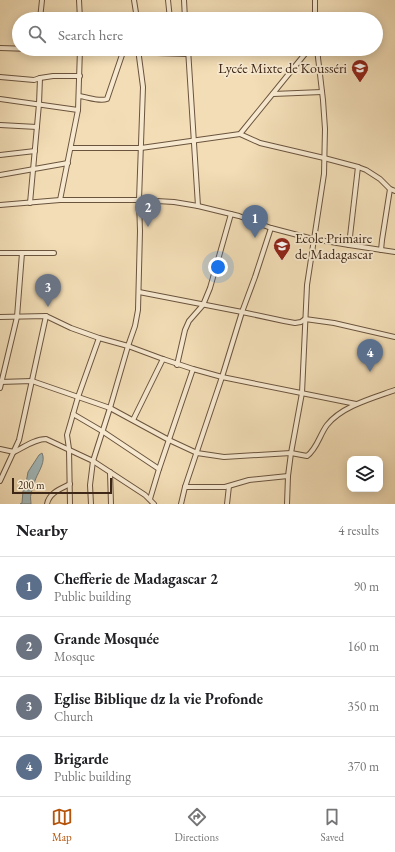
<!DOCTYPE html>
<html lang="en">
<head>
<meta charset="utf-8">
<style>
  body { margin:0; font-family:"EB Garamond",serif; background:#f6f6f6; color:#202124 }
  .controls { position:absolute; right:12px; bottom:12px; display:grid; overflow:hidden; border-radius:8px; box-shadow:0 2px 10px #0003 }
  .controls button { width:36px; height:36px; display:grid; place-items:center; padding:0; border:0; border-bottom:1px solid #e0e0e0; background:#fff; color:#202124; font:20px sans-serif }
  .scale { position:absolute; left:12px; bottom:10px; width:100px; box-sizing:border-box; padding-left:4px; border:2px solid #3e2716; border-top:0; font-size:11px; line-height:14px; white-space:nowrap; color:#3e2716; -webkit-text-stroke:3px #f7e9d0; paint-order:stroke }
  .you { position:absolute; left:218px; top:267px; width:14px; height:14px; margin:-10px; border:3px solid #fff; border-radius:50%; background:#1a73e8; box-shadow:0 0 0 6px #1a73e833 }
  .badge { display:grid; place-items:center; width:26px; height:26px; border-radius:50%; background:#b45309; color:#fff; font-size:13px; font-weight:700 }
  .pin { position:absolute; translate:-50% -33px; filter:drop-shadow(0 1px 2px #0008) }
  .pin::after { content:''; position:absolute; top:21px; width:14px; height:12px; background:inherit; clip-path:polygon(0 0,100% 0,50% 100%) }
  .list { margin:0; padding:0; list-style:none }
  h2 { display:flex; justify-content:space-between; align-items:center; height:52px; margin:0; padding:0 16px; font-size:17px }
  h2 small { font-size:13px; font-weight:400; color:#757577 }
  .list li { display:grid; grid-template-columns:26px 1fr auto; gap:12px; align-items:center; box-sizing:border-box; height:60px; padding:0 16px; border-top:1px solid #e0e0e0 }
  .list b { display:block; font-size:15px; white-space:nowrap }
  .list p { margin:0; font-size:13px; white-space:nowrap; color:#757577 }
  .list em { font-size:13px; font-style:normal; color:#757577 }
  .icon { flex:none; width:22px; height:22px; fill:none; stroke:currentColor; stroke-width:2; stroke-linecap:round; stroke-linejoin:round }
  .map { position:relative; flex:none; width:395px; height:504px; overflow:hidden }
  .search { position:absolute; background:#fff; box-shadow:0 2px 10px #0003; left:12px; right:12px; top:12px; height:44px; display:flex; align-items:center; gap:10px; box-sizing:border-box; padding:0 14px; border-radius:22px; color:#757577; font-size:15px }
  .sheet { height:292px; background:#fff }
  nav { display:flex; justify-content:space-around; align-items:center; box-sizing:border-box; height:56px; border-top:1px solid #e0e0e0; background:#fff; font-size:11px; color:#757577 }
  nav a { display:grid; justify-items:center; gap:2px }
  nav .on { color:#b45309 }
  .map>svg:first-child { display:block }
  .water { fill:#a1b8ba; stroke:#797e78 }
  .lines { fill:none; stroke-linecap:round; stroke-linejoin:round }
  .street-casing { stroke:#6b543e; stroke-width:6 }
  .street { stroke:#f7e9d0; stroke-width:4 }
  .labels { text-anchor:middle; stroke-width:3.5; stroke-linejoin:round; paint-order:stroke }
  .poi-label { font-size:14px; fill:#3e2716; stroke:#f7e9d0; text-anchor:end }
</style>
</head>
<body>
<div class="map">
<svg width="395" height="504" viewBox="0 0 395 504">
  <rect width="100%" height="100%" fill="#f2ddb6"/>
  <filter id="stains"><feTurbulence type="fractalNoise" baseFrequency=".005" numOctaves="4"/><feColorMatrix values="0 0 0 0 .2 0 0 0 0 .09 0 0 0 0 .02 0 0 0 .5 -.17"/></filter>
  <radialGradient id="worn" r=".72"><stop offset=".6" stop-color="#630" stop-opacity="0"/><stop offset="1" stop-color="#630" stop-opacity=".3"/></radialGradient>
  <!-- water -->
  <path class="water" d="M42 453C46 461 39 471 36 478 34 483 32 489 31 494 30 497 31 501 31 504H20L22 503 23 491 26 483 28 472 39 455Z"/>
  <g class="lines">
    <defs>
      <g id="street">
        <polyline points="79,0 80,19"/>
        <polyline points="134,0 137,19"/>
        <polyline points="168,0 170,19"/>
        <polyline points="184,0 185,19"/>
        <polyline points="315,0 315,19"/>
        <polyline points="40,19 42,0"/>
        <polyline points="0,48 188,54"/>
        <polyline points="188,49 198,206"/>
        <polyline points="0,77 34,80 40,78 53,76 80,76"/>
        <polyline points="273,94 322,92"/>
        <path d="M79 96C88 97 99 102 107 99L123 52"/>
        <polyline points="0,99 78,110"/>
        <polyline points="0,125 37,127"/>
        <polyline points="240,134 260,143 324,158 358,167 366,170 380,179 390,189 395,191"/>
        <polyline points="71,148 141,148 240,134 309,49"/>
        <polyline points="0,155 35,151"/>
        <polyline points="0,175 68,163"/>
        <polyline points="60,200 78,110 80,49"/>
        <polyline points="30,203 39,104 40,78"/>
        <polyline points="0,205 60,200 139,200 174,202 198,206 239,216 271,228 313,239 349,245 395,252"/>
        <polyline points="349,245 358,167"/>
        <polyline points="381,250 382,240 390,189"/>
        <polyline points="0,253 54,253"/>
        <polyline points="139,292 242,312 284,321 295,323 301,322 305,319 334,323 395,337"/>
        <polyline points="0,317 46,316 71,328 99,338 128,346 163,359 193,369 222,377 356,404"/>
        <polyline points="177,365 185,330 189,321 203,305 210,288 231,214"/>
        <path d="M0 382 32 381 110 408 169 440 197 453 224 457 291 453 307 456C317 449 320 434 327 425 342 406 373 398 395 390"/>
        <polyline points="0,388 17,317 22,253"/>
        <polyline points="73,414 102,431 159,469"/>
        <polyline points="133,420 163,359"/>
        <path d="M0 449 14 452C24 447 35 439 46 439L93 461 145 495 154 504"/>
        <polyline points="110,472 111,504"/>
        <polyline points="0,481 19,440 46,316"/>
        <polyline points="185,487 225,487 249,480 288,476"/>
        <polyline points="150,499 159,469 193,369"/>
        <path d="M47 504C49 493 60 489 70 484"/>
        <polyline points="70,504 69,449 67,435 78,397 99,338"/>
        <polyline points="91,504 90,485 93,461 110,408 128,346 135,326 138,310 140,231 139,200 143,87 138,49"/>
        <polyline points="181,504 185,487 222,377 242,312 255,277 271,228"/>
        <polyline points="227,504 229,486"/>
        <polyline points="287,504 288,476 291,453 302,393 307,285 324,174 325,129 323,100 317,49"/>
      </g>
    </defs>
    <!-- street casing -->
    <use href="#street" class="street-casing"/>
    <!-- street -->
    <use href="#street" class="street"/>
  </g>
  <!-- icons -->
  <defs>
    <symbol id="school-pin" viewBox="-11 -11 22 30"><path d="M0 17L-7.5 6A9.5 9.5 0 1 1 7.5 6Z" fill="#8f2418" stroke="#f7e9d0"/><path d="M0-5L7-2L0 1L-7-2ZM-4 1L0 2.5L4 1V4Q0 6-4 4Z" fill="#fff"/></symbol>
  </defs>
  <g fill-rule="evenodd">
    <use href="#school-pin" x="350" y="58" width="20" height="27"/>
    <use href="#school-pin" x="272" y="236" width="20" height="27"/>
  </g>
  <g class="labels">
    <!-- poi labels -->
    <g class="poi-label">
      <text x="347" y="73">Lycée Mixte de Kousséri</text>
      <text x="295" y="243" text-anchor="start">Ecole Primaire<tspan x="295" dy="16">de Madagascar</tspan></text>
    </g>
  </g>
  <rect width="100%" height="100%" filter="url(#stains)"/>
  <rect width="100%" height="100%" fill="url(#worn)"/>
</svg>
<div class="controls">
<button><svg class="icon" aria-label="layers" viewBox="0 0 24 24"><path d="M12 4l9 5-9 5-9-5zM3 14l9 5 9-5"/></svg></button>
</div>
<div class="scale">200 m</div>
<div class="you"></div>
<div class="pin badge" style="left:255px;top:238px;background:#5c6f8a">1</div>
<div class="pin badge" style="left:148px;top:227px;background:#6b7280">2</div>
<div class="pin badge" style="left:48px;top:307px;background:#6b7280">3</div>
<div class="pin badge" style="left:370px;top:372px;background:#5c6f8a">4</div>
<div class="search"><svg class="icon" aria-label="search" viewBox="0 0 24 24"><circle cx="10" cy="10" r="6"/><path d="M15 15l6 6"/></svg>Search here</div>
</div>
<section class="sheet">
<h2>Nearby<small>4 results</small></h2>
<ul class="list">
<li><span class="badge" style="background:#5c6f8a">1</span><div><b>Chefferie de Madagascar 2</b><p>Public building</p></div><em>90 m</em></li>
<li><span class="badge" style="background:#6b7280">2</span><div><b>Grande Mosquée</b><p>Mosque</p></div><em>160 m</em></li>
<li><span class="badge" style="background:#6b7280">3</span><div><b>Eglise Biblique dz la vie Profonde</b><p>Church</p></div><em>350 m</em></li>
<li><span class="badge" style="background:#5c6f8a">4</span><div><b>Brigarde</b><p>Public building</p></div><em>370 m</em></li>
</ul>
</section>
<nav>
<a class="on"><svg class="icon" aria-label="map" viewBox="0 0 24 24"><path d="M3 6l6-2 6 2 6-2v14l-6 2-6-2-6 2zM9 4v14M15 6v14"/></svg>Map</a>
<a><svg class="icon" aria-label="directions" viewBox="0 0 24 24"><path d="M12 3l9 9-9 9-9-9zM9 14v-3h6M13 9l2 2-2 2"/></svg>Directions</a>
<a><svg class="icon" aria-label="saved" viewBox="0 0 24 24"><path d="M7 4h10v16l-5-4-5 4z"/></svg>Saved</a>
</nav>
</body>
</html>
